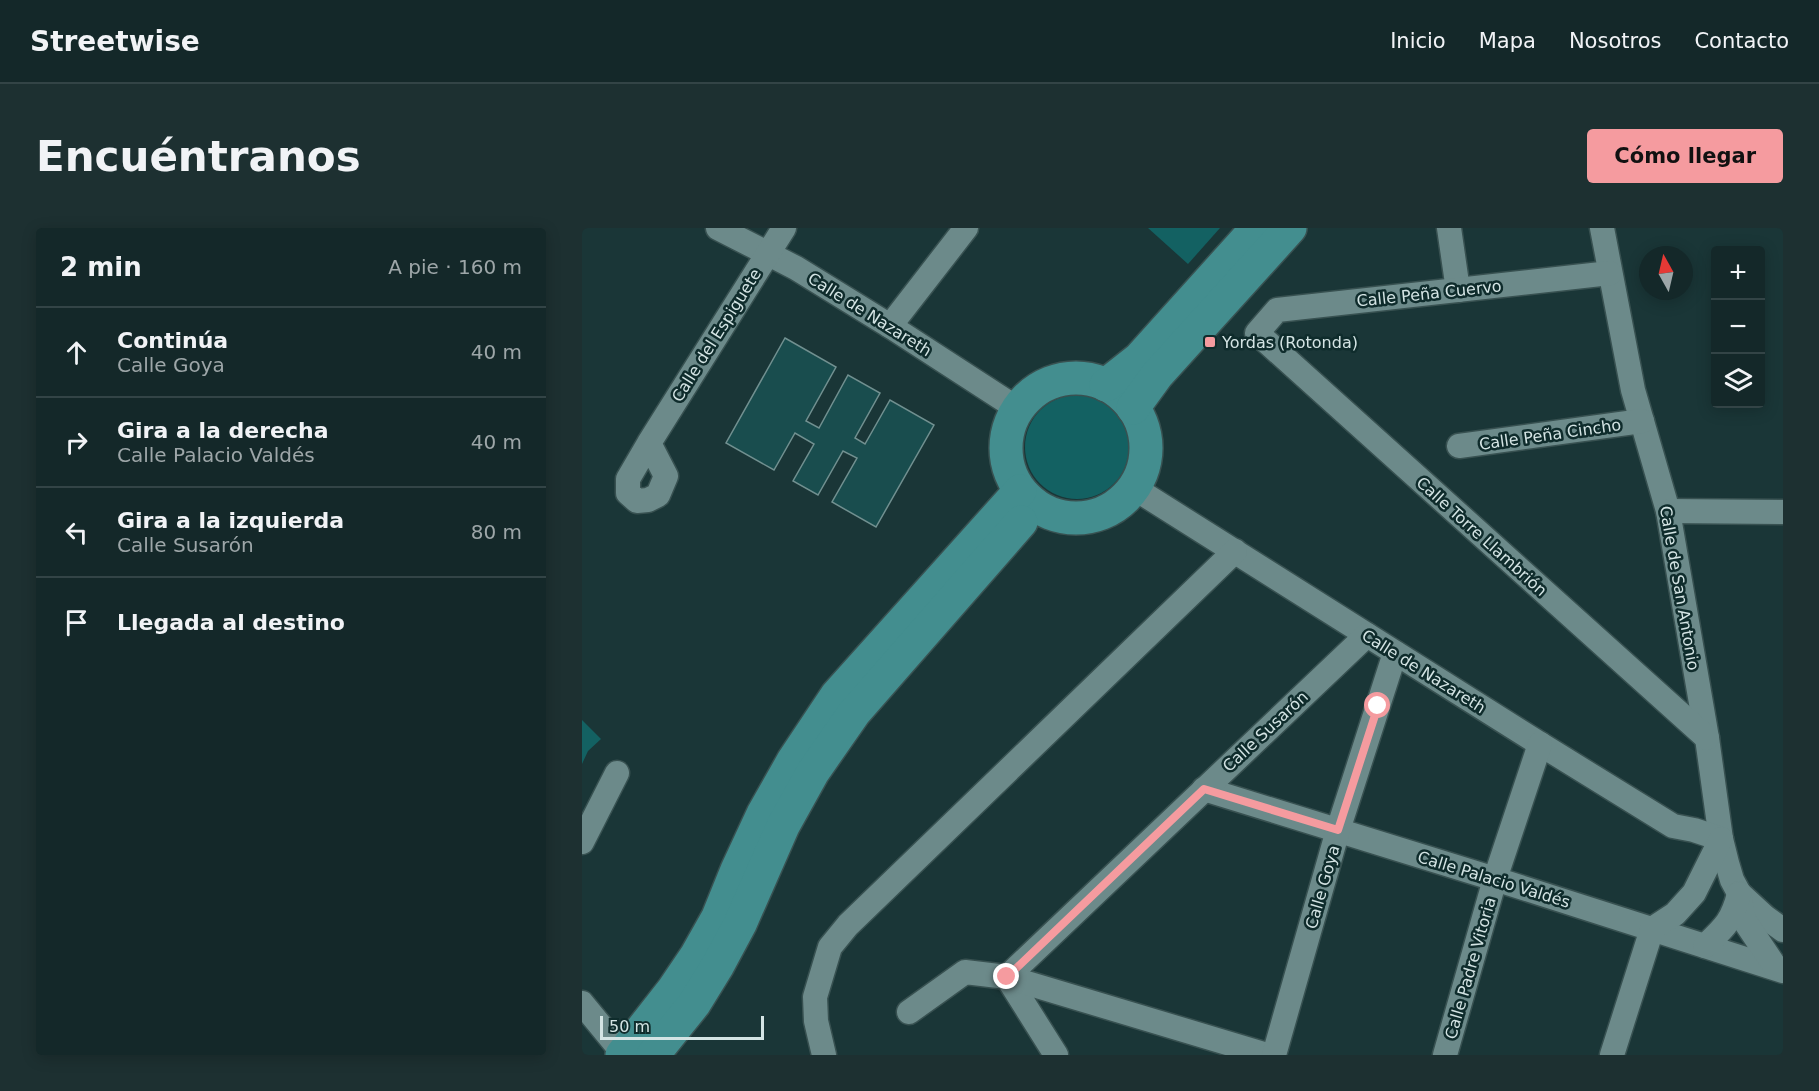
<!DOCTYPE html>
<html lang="es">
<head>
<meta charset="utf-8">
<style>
  body { margin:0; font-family:"DejaVu Sans",sans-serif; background:#1d3031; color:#f1f3f6 }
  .controls { position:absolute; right:18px; top:18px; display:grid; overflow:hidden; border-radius:6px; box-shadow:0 3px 15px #0003 }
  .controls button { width:54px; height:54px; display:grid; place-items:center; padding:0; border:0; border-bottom:2px solid #334446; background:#142829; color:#f1f3f6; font:30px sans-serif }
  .compass { position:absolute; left:1057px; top:18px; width:54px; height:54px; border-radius:50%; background:#142829; box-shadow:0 3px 15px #0003; rotate:352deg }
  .scale { position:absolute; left:18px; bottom:15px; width:164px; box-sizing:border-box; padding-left:6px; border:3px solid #d4e4e4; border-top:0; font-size:16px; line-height:21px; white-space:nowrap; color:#d4e4e4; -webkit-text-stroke:4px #0f2c2c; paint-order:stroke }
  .stop { position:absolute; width:18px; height:18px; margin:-14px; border:4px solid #f59b9f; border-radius:50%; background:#fff }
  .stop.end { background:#f59b9f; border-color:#fff; box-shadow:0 2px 6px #0008 }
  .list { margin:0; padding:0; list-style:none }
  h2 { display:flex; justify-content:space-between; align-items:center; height:78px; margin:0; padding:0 24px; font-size:26px }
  h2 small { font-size:20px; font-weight:400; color:#9da6a8 }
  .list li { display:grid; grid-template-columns:39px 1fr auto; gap:18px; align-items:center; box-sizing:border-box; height:90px; padding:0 24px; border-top:2px solid #334446 }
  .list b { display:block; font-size:22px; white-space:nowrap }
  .list p { margin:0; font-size:20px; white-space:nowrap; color:#9da6a8 }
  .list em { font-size:20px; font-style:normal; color:#9da6a8 }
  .icon { flex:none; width:33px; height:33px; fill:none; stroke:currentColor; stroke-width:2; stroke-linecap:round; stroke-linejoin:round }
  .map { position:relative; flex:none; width:1201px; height:827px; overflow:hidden; border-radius:6px }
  header { display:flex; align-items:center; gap:36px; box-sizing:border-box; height:84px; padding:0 30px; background:#142829; border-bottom:2px solid #334446 }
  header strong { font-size:28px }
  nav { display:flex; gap:33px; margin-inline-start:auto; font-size:21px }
  .intro { display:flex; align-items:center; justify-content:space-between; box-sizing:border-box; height:144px; padding:0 36px }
  h1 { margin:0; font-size:42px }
  .button { padding:15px 27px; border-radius:6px; background:#f59b9f; color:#111; font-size:21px; font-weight:700 }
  main { display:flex; gap:36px; padding:0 36px }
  aside { flex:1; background:#142829; border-radius:6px; box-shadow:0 3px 15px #0003 }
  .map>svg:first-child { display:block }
  .green { fill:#136162 }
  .building { fill:#194d4e; stroke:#719090; stroke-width:1.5 }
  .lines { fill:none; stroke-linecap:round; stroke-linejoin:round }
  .street-casing { stroke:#385151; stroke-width:27 }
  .primary-casing { stroke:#385151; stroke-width:36 }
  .street { stroke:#6c8a8a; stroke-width:24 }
  .primary { stroke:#438e8f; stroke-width:33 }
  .route { stroke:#f59b9f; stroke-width:8 }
  .poi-dot { fill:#f59b9f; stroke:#0f2c2c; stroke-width:2 }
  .labels { text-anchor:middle; stroke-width:5; stroke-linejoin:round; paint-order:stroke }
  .street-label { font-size:16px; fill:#d4e4e4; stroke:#0f2c2c }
  .poi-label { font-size:16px; fill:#d4e4e4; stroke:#0f2c2c; text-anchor:start }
</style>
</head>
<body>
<header>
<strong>Streetwise</strong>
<nav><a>Inicio</a><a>Mapa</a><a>Nosotros</a><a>Contacto</a></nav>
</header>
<div class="intro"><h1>Encuéntranos</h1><a class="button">Cómo llegar</a></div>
<main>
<aside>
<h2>2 min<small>A pie · 160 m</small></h2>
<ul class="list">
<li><svg class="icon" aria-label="ahead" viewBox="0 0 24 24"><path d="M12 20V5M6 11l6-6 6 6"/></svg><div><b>Continúa</b><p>Calle Goya</p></div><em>40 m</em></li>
<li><svg class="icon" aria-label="right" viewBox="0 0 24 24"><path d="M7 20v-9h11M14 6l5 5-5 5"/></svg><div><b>Gira a la derecha</b><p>Calle Palacio Valdés</p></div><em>40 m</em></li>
<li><svg class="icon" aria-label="left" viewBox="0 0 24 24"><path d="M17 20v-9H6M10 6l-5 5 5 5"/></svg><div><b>Gira a la izquierda</b><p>Calle Susarón</p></div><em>80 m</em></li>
<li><svg class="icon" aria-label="arrive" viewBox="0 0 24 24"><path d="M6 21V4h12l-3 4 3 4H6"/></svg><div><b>Llegada al destino</b></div></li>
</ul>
</aside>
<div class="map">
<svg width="1201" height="827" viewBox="0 0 1201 827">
  <rect width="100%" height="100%" fill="#1a3637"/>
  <!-- green -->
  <g class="green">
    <polygon points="566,0 638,0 606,36"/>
    <circle cx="495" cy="219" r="52"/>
    <polygon points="0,492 19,511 6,523 0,536"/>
  </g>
  <!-- building -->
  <polygon class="building" points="203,110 254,139 224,193 237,200 266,147 298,165 273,210 283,216 308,172 352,197 294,299 250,274 275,230 261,223 236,267 211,253 232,216 213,205 192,242 144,215"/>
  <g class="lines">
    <defs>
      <g id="street">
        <polyline points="136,0 214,40 308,98 436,181"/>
        <polyline points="867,0 876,62"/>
        <polyline points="1020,0 1051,162 1086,283 1125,510 1139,611 1145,635 1150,652 1157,665 1183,689 1201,702"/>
        <polyline points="1028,45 695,82 675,105 1125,510"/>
        <polyline points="308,98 384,0"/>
        <polyline points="67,215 84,248 76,267 66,272 55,273 46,265 46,251 67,215 202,0"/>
        <polyline points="877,218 1060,193"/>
        <polyline points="552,260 958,516 1091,598 1112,602 1139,611"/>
        <polyline points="1086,283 1201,284"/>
        <polyline points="622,561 913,651 1201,743"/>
        <polyline points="0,614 35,545"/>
        <polyline points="1157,665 1162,692 1194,740"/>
        <path d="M1123 718C1143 699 1150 693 1157 666"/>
        <polyline points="425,749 785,407"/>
        <polyline points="425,749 474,827"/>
        <polyline points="0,775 41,825"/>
        <polyline points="327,784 383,744 425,749 685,827"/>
        <polyline points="242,827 234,793 233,769 248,719 266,697 653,323"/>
        <polyline points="692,827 756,602 813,425"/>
        <polyline points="863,827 913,651 958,516"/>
        <polyline points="1030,827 1070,701 1093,686 1112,665 1139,611"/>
      </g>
      <g id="primary">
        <circle cx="494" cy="220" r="70"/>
        <polyline points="524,157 557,131 675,0"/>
        <polyline points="551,180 575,147 708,0"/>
        <polyline points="40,827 91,762 114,728 136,689 155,642 181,586 211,533 255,467 438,263"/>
        <polyline points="71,827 112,776 136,737 158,696 201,598 231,544 272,485 439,294"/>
      </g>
    </defs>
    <!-- street casing -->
    <use href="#street" class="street-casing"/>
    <!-- primary casing -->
    <use href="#primary" class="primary-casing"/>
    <!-- street -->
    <use href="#street" class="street"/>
    <!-- primary -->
    <use href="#primary" class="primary"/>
  </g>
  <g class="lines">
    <!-- route -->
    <polyline class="route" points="425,749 622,561 756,602 796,478"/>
  </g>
  <!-- markers -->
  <rect class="poi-dot" x="622" y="108" width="12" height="12" rx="3"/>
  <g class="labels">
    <!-- street labels -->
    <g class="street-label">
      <text transform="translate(847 65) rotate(-6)" y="6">Calle Peña Cuervo</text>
      <text transform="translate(288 86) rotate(32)" y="6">Calle de Nazareth</text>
      <text transform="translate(134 107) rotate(-58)" y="6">Calle del Espiguete</text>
      <text transform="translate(968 206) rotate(-8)" y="6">Calle Peña Cincho</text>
      <text transform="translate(900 308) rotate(42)" y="6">Calle Torre Llambrión</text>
      <text transform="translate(1098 360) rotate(80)" y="6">Calle de San Antonio</text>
      <text transform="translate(842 443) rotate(32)" y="6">Calle de Nazareth</text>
      <text transform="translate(683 503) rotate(-43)" y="6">Calle Susarón</text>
      <text transform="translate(912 651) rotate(17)" y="6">Calle Palacio Valdés</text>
      <text transform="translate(740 659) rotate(-74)" y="6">Calle Goya</text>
      <text transform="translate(888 740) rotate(-74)" y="6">Calle Padre Vitoria</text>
    </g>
    <!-- poi labels -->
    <g class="poi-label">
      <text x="640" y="120">Yordas (Rotonda)</text>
    </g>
  </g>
</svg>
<div class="controls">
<button>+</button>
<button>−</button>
<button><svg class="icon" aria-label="layers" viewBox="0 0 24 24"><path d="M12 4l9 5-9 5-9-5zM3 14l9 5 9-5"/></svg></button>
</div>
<svg class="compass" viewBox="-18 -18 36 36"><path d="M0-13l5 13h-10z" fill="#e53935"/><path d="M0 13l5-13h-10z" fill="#9da6a8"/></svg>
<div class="scale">50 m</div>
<div class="stop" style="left:796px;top:478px"></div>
<div class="stop end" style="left:425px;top:749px"></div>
</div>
</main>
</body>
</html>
